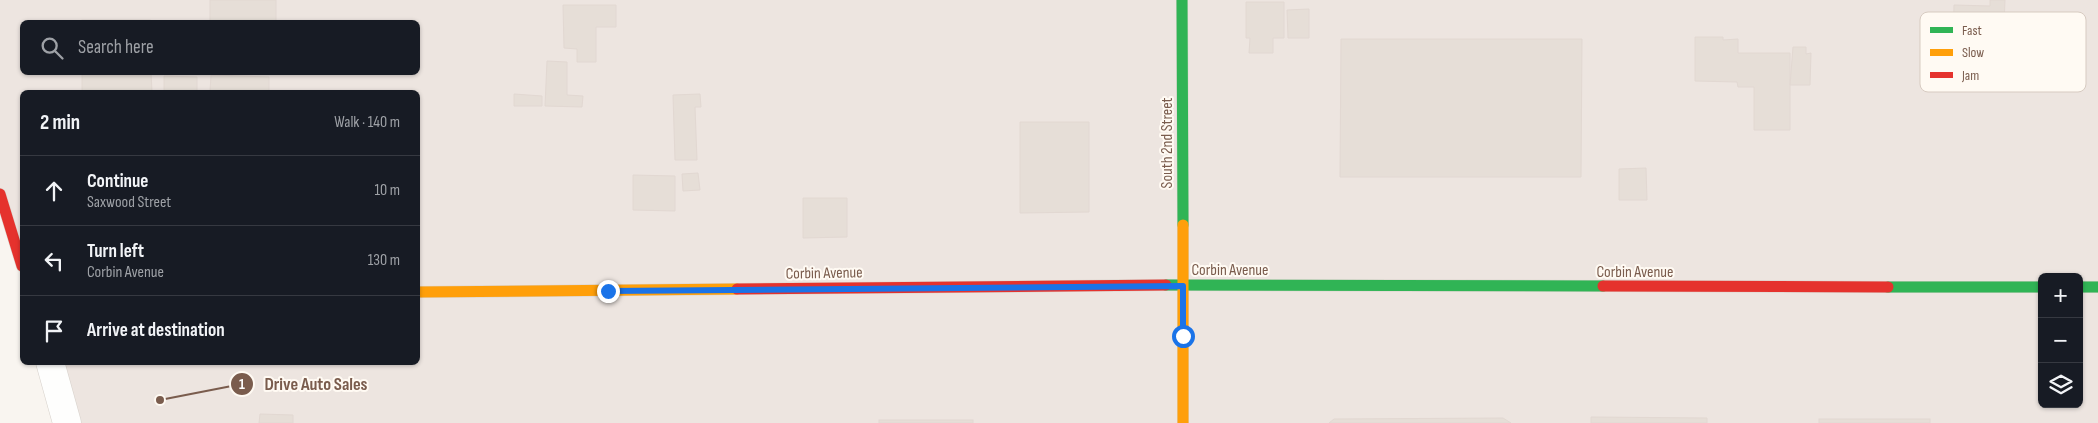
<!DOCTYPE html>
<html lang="en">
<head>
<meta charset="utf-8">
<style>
  body { margin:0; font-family:"Sofia Sans Condensed",sans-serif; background:#20242c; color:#f1f3f6 }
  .controls { position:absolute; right:15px; bottom:15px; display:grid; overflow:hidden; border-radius:8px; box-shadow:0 1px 4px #0004 }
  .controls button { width:45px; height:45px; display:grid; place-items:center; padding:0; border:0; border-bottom:1px solid #363941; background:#171b24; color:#f1f3f6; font:25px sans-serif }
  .stop { position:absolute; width:15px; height:15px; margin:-11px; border:4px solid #1a73e8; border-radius:50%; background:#fff }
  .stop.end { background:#1a73e8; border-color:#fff; box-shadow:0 1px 5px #0008 }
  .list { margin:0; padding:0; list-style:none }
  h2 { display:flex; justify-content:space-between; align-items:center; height:65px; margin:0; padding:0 20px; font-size:21px }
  h2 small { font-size:16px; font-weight:400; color:#9ea1a6 }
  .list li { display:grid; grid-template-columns:32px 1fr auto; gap:15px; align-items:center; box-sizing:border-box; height:70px; padding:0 20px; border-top:1px solid #363941 }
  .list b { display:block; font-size:19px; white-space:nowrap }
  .list p { margin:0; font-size:16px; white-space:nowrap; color:#9ea1a6 }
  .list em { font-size:16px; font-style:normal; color:#9ea1a6 }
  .icon { flex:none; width:28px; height:28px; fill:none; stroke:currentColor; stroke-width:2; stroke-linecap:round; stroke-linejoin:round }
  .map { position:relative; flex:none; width:2098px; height:423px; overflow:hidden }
  .search { position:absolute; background:#171b24; box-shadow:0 1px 4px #0004; left:20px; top:20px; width:400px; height:55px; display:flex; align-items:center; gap:12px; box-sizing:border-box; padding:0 18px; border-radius:8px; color:#9ea1a6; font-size:19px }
  .panel { position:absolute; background:#171b24; box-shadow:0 1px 4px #0004; left:20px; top:90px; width:400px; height:275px; border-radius:8px }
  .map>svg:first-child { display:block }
  .industrial { fill:#ede5e0; fill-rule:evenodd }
  .building { fill:#e6ded7; stroke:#e2d8d2 }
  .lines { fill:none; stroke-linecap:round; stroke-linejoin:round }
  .street-casing { stroke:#d7d1cb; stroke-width:29 }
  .fast-casing { stroke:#d9d2cb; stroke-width:12 }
  .slow-casing { stroke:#d9d2cb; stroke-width:12 }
  .jam-casing { stroke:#d9d2cb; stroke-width:12 }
  .street { stroke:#fefefd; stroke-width:28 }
  .fast { stroke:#30b455; stroke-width:11 }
  .slow { stroke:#ff9f0a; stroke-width:11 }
  .jam { stroke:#e5322d; stroke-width:11 }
  .route { stroke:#1a73e8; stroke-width:6 }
  .labels { text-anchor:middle; stroke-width:4; stroke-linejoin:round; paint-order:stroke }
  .street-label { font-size:16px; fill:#7a5c4d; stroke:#fffaf3 }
  .key { fill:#fffaf3; stroke:#d7cbc1; stroke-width:1 }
  .key-label { font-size:14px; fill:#7a5c4d }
  .leader { fill:none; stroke:#7a5c4d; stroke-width:2 }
  .callout-dot { fill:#7a5c4d; stroke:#fffaf3; stroke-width:2 }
  .mark-label { font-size:15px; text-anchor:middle; font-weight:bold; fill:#fff }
  .callout-label { font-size:18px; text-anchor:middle; font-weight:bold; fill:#7a5c4d; stroke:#fffaf3; stroke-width:4; stroke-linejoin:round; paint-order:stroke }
</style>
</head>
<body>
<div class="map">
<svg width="2098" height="423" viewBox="0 0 2098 423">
  <rect width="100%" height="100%" fill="#f9f5f0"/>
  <!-- industrial -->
  <path class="industrial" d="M0 0H2098V423H67L50 363 418 362V92H22V266L0 194ZM22 22H418V72H22ZM2042 277H2079V404H2042Z"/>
  <!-- building -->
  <g class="building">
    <rect x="210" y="0" width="66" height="22"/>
    <polygon points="1990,0 2005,0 2003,49 1953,47 1954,5 1990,6"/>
    <polygon points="1246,2 1284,2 1284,38 1273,38 1273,53 1249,53 1250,38 1246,38"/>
    <polygon points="563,5 616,5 616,27 596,27 596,62 577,62 577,49 564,48"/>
    <polygon points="1309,9 1309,38 1288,38 1287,10"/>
    <rect x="82" y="20" width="68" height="2"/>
    <polygon points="1695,37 1723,37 1723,40 1738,39 1738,53 1790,53 1790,130 1754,130 1754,87 1738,87 1737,82 1695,81"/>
    <polygon points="1341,39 1582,39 1581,177 1340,177"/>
    <polygon points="1793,47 1806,47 1806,54 1811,53 1810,85 1790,85"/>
    <polygon points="547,61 567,62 567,95 583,96 582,107 545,106"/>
    <polygon points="82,72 151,72 152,92 82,92"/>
    <polygon points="211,75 269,77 269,92 210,92"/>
    <polygon points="164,76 197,77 197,92 164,92"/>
    <polygon points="514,94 542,96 542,106 514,106"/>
    <polygon points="700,94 701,107 695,107 697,160 675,160 673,95"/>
    <polygon points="1020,122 1089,122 1089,212 1020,213"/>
    <polygon points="1646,168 1647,200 1619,200 1619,169"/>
    <polygon points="698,173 700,190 683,191 682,174"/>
    <polygon points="633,175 675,176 675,211 633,210"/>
    <polygon points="803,198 847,198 847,237 803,238"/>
    <polygon points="260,414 293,415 293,423 259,423"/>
    <polygon points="1591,417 1707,418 1707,423 1591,423"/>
    <polygon points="1503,418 1511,423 1329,423 1334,419"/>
    <rect x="1819" y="419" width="111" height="4"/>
    <rect x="879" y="420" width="94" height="3"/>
  </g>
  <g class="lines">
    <defs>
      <polyline id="street" points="50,362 67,423"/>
      <g id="fast">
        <polyline points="1182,0 1183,225"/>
        <polyline points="1166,285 1603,286"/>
        <polyline points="1888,287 2042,287"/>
        <polyline points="2079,287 2098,287"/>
      </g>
      <g id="slow">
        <polyline points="1183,225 1183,423"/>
        <polyline points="418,292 737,289"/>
      </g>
      <g id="jam">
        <polyline points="0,194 22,266"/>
        <polyline points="1603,286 1888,287"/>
        <polyline points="737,289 1166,285"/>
      </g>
    </defs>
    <!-- street casing -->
    <use href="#street" class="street-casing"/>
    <!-- fast casing -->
    <use href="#fast" class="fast-casing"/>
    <!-- slow casing -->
    <use href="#slow" class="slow-casing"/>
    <!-- jam casing -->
    <use href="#jam" class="jam-casing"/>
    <!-- street -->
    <use href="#street" class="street"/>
    <!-- fast -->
    <use href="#fast" class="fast"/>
    <!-- slow -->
    <use href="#slow" class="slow"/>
    <!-- jam -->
    <use href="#jam" class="jam"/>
  </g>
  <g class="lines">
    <!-- route -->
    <polyline class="route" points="608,291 1183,286 1183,336"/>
  </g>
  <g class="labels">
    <!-- street labels -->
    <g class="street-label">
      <text transform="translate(1166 143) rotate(-90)" y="6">South 2nd Street</text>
      <text x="1230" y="275">Corbin Avenue</text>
      <text x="1635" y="277">Corbin Avenue</text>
      <text transform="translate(824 272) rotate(-1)" y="6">Corbin Avenue</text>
    </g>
  </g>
  <!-- legend -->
  <rect x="1920" y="12" width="166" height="80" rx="8" class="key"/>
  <rect x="1930" y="27" width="23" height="6" fill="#30b455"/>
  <rect x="1930" y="49" width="23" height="7" fill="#ff9f0a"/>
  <rect x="1930" y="72" width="23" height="6" fill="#e5322d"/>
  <g class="key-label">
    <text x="1962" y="35">Fast</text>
    <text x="1962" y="57">Slow</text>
    <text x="1962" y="80">Jam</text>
  </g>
  <!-- callouts -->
  <path class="leader" d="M160 400L242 384"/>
  <g class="callout-dot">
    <circle cx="160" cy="400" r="5"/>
    <circle cx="242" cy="384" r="12"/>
  </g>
  <g class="mark-label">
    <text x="242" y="389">1</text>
  </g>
  <g class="callout-label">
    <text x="316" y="390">Drive Auto Sales</text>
  </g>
</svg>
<div class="controls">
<button>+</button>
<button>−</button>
<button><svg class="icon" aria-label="layers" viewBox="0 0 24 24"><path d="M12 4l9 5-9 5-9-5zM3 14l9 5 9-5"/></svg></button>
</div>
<div class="stop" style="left:1183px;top:336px"></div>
<div class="stop end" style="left:608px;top:291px"></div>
<div class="search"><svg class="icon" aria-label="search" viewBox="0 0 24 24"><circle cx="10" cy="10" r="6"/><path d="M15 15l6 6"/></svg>Search here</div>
<section class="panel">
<h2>2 min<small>Walk · 140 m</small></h2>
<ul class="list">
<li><svg class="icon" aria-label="ahead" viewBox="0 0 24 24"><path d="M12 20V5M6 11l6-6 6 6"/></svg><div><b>Continue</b><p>Saxwood Street</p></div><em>10 m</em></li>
<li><svg class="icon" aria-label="left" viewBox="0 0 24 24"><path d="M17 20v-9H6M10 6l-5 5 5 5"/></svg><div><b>Turn left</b><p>Corbin Avenue</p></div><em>130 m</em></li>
<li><svg class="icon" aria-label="arrive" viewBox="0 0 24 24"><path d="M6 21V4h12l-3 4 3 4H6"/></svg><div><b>Arrive at destination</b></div></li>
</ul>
</section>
</div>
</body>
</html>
